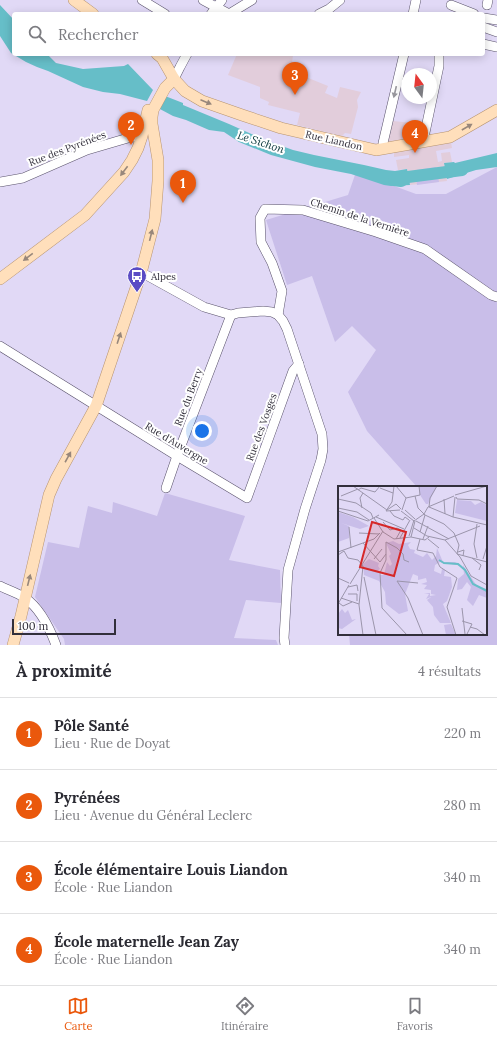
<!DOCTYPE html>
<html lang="fr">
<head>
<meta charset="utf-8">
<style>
  body { margin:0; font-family:Lora,serif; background:#f7f7f7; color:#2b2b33 }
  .compass { position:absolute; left:401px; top:68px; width:36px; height:36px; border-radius:50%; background:#fff; box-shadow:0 2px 10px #0003; rotate:345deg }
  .scale { position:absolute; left:12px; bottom:10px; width:104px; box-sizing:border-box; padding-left:4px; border:2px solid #322f3b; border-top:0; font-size:11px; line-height:14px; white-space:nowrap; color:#322f3b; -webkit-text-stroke:3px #fff; paint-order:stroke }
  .you { position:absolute; left:202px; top:431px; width:14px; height:14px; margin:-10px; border:3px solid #fff; border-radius:50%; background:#1a73e8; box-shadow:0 0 0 6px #1a73e833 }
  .badge { display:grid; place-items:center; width:26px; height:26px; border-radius:50%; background:#ea580c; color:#fff; font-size:13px; font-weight:700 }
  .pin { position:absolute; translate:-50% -33px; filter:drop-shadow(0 1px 2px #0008) }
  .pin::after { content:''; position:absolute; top:21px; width:14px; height:12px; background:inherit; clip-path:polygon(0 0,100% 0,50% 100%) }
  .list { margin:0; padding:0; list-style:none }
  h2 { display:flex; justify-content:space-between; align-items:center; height:52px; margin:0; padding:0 16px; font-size:17px }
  h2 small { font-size:13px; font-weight:400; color:#7c7c81 }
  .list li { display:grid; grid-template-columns:26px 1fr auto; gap:12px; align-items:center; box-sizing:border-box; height:72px; padding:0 16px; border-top:1px solid #e1e1e2 }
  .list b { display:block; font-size:15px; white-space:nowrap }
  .list p { margin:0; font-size:13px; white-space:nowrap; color:#7c7c81 }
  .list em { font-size:13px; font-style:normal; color:#7c7c81 }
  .icon { flex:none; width:22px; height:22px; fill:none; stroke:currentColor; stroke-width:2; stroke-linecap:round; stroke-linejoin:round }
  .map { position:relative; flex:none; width:497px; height:645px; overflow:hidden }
  .search { position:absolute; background:#fff; box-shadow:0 2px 10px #0003; left:12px; right:12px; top:12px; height:44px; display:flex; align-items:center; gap:10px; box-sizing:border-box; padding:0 14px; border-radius:4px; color:#7c7c81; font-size:15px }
  .sheet { height:340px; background:#fff }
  nav { display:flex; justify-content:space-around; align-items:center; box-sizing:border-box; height:56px; border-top:1px solid #e1e1e2; background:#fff; font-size:11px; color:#7c7c81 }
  nav a { display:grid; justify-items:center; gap:2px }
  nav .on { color:#ea580c }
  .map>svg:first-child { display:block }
  .education { fill:#e2cddb }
  .green { fill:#c9bee9 }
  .water { fill:#66bec8 }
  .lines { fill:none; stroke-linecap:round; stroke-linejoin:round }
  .river { stroke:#66bec8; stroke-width:12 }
  .minor-casing { stroke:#5a536c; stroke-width:10 }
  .major-casing { stroke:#b79470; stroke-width:12 }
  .minor { stroke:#fff; stroke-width:9 }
  .major { stroke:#ffdfbb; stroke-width:11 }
  .oneway { fill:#98979d }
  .oneway2 { fill:#98877b }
  .labels { text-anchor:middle; stroke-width:4; stroke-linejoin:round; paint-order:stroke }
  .street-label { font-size:10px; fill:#322f3b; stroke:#fff }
  .poi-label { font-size:10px; fill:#322f3b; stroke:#fff; text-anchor:start }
  .water-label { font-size:11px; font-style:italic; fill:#0b373b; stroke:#fff }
  .inset-river { fill:none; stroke:#66bec8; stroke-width:2 }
  .inset-road { fill:none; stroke:#9b95ab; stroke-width:1 }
  .view { fill:#d62828; fill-opacity:0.15; stroke:#d62828; stroke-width:2 }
  .inset-edge { fill:none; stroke:#322f3b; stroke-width:2 }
</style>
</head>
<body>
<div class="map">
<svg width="497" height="645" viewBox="0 0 497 645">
  <rect width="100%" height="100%" fill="#e1d9f6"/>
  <!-- education -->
  <g class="education">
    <polygon points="237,54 290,54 293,55 291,71 328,86 325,93 337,98 340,87 361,92 357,100 358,107 351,134 345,133 342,136 297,125 300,113 268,105 269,102 260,98 260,87 228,75"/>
    <polygon points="393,121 422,124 421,129 433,145 451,142 452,148 436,151 438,162 442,161 441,153 450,152 452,162 444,163 447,181 410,185 407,169 398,170 396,160 409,158 409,155 394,157 394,151 388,141"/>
  </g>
  <!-- green -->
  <g class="green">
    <polygon points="436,167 439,182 417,185 415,172 416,170"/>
    <polygon points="497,167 497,645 350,645 349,634 486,634 486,487 417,487 367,431 348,392 376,350 352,326 335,342 312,276 287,285 266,220 348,195 356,172 416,194 446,194"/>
    <polygon points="165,493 245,516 229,560 280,570 281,603 246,600 234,638 276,640 278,645 65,645 64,639 35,597 48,542 79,548 88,506 112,513 113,502 157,516"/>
  </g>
  <!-- water -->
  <g class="water">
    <polygon points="0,5 14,20 14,54 47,54 56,63 83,69 124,66 128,64 153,90 147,101 120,94 103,92 83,87 48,71 37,67 26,62 11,53 0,36"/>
    <polygon points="165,96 183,103 183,105 229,124 265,140 293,150 314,155 364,165 386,170 395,171 407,169 410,185 391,186 384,185 351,174 315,167 271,155 239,142 224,132 209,130 186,120 173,116 158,108"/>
    <polygon points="497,153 497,167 476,170 447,179 444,163 454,162 455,163"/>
  </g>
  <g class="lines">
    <!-- river -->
    <polyline class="river" points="394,180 401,181 408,177 462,170"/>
    <defs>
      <g id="minor">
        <polyline points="142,0 165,14"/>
        <polyline points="203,0 229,14"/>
        <polyline points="451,5 474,14"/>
        <polyline points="487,5 488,0"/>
        <polyline points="211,14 222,0"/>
        <polyline points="229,14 252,0"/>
        <polyline points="319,14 329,9 340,0"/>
        <polyline points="413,14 416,0"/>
        <polyline points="484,18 497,20"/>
        <polyline points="483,27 497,32"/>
        <polyline points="483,44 497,47"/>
        <polyline points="174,79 180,67 187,54"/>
        <polyline points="423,142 439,66 439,54"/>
        <polyline points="384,149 383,143 404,54"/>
        <polyline points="0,182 23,178 87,150 128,138 138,136 142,136"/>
        <polyline points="141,273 148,276 204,307 231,315 238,313 263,311 272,312 278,315 283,321 287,329 322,434 323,449 321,460 305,509 288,570 284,638 285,645"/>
        <polyline points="278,315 282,291 272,263 261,242 260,218 265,209 303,210 376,232 425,249 491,295 497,297"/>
        <polyline points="0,346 177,456 247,498 293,371 299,364"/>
        <polyline points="166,488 177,456 231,315"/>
        <path d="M0 586C8 590 18 593 25 598 40 608 50 629 56 645"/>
      </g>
      <g id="major">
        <polyline points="74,0 93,14"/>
        <polyline points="157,54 162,58 174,79 185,91 202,101 242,115 281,128 376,150 450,137 497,110"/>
        <polyline points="0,279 85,215 124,172 132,160 138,148 142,136 148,110"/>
        <polyline points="13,645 21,616 49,495 56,479 96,406 141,273 155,219 158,181 158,160 152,124 152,117 153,110 165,88 174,79"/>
      </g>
    </defs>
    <!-- minor casing -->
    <use href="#minor" class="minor-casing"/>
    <!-- major casing -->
    <use href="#major" class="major-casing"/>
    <!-- minor -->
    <use href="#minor" class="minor"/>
    <!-- major -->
    <use href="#major" class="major"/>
  </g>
  <!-- one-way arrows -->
  <defs><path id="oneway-solid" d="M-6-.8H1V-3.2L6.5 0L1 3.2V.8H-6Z"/></defs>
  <use class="oneway" href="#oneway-solid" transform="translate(395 92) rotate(103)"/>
  <g class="oneway2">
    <use href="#oneway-solid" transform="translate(206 102) rotate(23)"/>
    <use href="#oneway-solid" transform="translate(467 127) rotate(-30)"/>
    <use href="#oneway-solid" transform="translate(124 171) rotate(127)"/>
    <use href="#oneway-solid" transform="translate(151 235) rotate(-76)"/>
    <use href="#oneway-solid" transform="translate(28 257) rotate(143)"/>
    <use href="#oneway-solid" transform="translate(119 338) rotate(-72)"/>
    <use href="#oneway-solid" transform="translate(68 457) rotate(-61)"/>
    <use href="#oneway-solid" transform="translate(29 580) rotate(-76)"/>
  </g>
  <!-- icons -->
  <defs>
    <symbol id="bus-pin" viewBox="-11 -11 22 30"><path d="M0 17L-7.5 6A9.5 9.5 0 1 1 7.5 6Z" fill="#5b4cc4" stroke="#fff"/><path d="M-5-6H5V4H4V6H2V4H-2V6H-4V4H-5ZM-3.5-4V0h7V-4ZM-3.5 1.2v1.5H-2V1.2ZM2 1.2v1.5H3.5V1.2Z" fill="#fff"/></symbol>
  </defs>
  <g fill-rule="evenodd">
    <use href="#bus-pin" x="126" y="265" width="22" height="30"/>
  </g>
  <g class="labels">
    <!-- street labels -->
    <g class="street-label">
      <text transform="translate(334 140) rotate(13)" y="4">Rue Liandon</text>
      <text transform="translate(67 148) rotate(-21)" y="4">Rue des Pyrénées</text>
      <text transform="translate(360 217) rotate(18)" y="4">Chemin de la Vernière</text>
      <text transform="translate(188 397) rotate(-69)" y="4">Rue du Berry</text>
      <text transform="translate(261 427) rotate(-70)" y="4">Rue des Vosges</text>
      <text transform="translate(177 443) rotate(31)" y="4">Rue d'Auvergne</text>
    </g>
    <!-- poi labels -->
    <g class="poi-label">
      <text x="151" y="280">Alpes</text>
    </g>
    <!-- water labels -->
    <g class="water-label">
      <text transform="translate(261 142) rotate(18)" y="4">Le Sichon</text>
    </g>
  </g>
  <!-- overview -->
  <g transform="translate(338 486)">
    <rect width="149" height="149" fill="#e1d9f6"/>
    <path d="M81 0H99L90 18H88L82 9ZM119 14 133 15 137 19 143 16 149 19V35L117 27ZM0 26 15 31 31 40 22 43 3 37 11 40V52L0 56ZM55 55 61 58 73 56 70 59 72 63 77 64 76 67 85 71 89 67 94 74 98 70 99 62 105 76H117L124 80 102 76 97 79 96 85 103 88 104 83 107 84 106 90 113 91 114 101 109 115 105 118 113 137H102L96 129 95 121 89 114 93 111 88 113 91 108 86 107H92V110L98 109 93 108V104L86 103 89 99 83 98 89 96 88 92 80 94V90L75 88 67 108 70 125 61 128 48 118 47 106 41 95 26 89 25 78 31 73 41 77 40 80 42 83 39 85 42 89H46L49 76 52 80 54 78 51 70 53 68 48 57ZM125 79 139 100 149 103V112L141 109 135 120 129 114 133 101 129 96 124 103 119 104 120 93 126 88ZM4 123 7 127 10 124 14 134 18 133 4 143 0 142V128ZM113 138 118 149H108L106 139Z" fill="#c9bee9"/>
    <path class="inset-river" d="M101 74 106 77 120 78 127 84 135 98 149 105"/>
    <path class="inset-road" d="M15 0 49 24M58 0 68 12 64 24M99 0 92 12 91 21 115 31M42 2 55 7M20 4 23 2 37 6 42 0M117 9 149 0M3 10 20 3M77 10 80 22 87 29 106 38 116 47 121 59 119 68 149 76M117 11 115 31 149 39M118 11 119 13 141 14 149 18M68 12 82 9 81 0M0 13 18 17 33 27 35 32M106 13 107 28M0 22 19 26 31 34M24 22 22 12 25 7M49 24 58 18 63 23M67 24 77 33M0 25 30 35 41 29M48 25 54 16 56 0M48 25 62 24M52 25 56 30 65 34 67 31 71 34M63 25 76 35M38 31 66 43M36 32 45 46 56 53 73 51M76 35 86 28 90 21 116 10M78 35 111 53M45 36 52 44 59 42M139 38 136 58 139 72M11 41 13 62M76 42 89 50 107 54 122 71 133 90 149 99M82 46 87 29M21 47 41 48M71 50 76 34M73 51 87 54 91 51M73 51 77 35M62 52 72 34M58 53 63 44 59 42M82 53 79 64 95 67 102 81 119 92 109 121 118 149M85 53 90 40M90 53 101 62M107 54 142 40M25 57 42 76 48 68M0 66 36 53 42 47M120 66 126 64 125 70M0 69 6 65 10 72 20 74 25 80 21 119 25 149M134 72 143 79 141 84M36 73 44 63M145 73 149 60M26 91 38 149M0 92 11 97M80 97 59 95 70 112 85 149M12 98 45 45M10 101 19 99 20 105M10 108H19V115M3 112 21 118M1 117 5 120 14 116M0 118 11 99M124 122 127 148M124 135 134 138 129 148M132 141 139 143 147 149M69 149 44 122 42 87 48 74V56L59 62 65 68 66 74 71 76"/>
    <path class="view" d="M34 36 68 46 56 90 22 81Z"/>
    <rect width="149" height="149" class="inset-edge"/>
  </g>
</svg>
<svg class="compass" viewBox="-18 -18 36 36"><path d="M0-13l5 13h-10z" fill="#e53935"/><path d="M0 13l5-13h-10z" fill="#7c7c81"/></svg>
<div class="scale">100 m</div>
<div class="you"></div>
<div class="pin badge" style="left:183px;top:203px">1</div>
<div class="pin badge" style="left:131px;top:145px">2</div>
<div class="pin badge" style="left:295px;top:95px">3</div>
<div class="pin badge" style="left:415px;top:153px">4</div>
<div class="search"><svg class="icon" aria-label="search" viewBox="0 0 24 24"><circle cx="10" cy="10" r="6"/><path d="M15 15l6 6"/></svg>Rechercher</div>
</div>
<section class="sheet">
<h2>À proximité<small>4 résultats</small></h2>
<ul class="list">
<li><span class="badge">1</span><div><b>Pôle Santé</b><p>Lieu · Rue de Doyat</p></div><em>220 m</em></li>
<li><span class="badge">2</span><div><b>Pyrénées</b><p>Lieu · Avenue du Général Leclerc</p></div><em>280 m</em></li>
<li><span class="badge">3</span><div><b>École élémentaire Louis Liandon</b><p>École · Rue Liandon</p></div><em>340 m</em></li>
<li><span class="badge">4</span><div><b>École maternelle Jean Zay</b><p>École · Rue Liandon</p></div><em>340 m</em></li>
</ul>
</section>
<nav>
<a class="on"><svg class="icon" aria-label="map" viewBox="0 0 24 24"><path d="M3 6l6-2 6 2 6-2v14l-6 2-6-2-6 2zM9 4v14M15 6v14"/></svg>Carte</a>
<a><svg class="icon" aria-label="directions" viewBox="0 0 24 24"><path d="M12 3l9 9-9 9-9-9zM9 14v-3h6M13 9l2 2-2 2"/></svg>Itinéraire</a>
<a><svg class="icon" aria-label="saved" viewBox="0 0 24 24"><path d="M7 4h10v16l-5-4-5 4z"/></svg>Favoris</a>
</nav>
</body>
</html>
